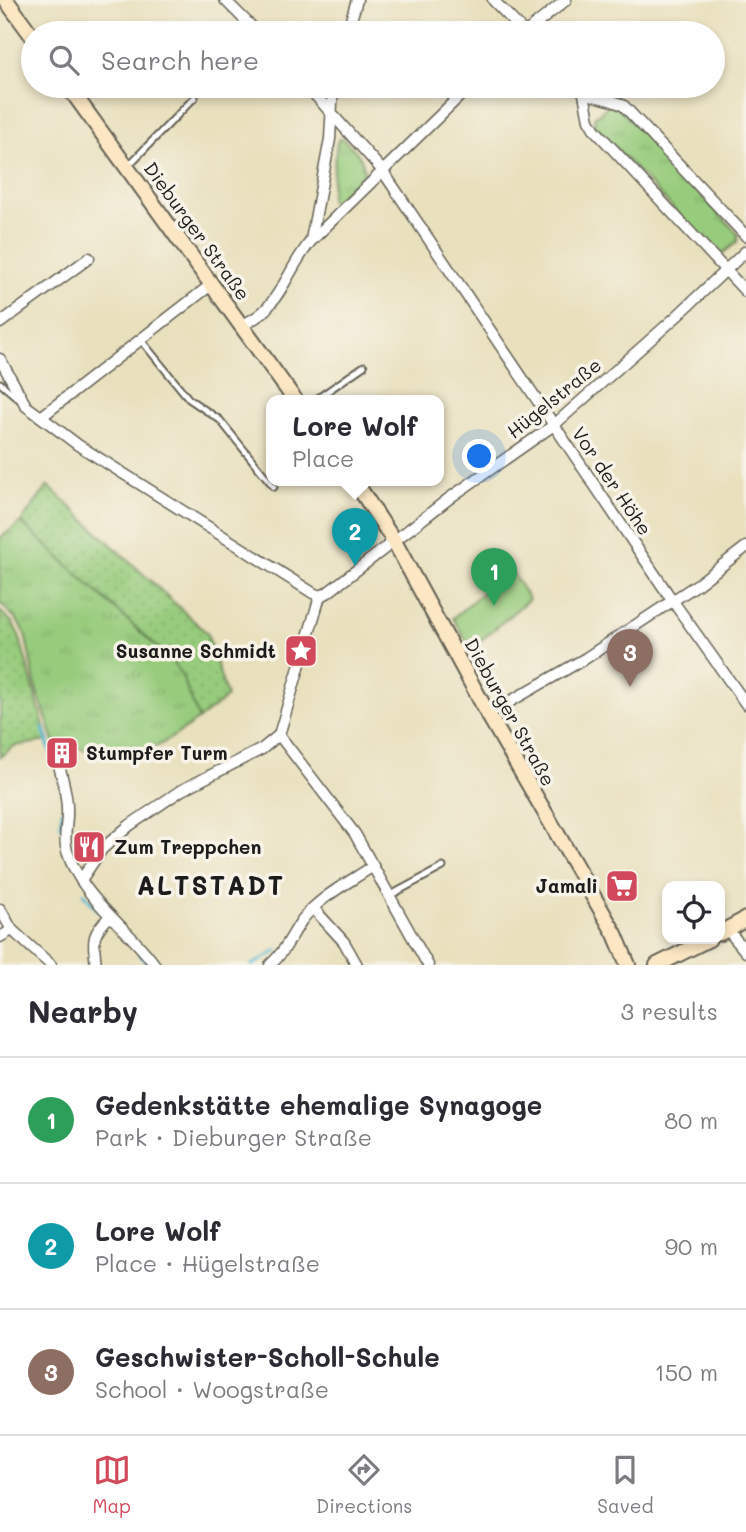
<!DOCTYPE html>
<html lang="en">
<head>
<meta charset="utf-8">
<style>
  body { margin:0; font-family:Mali,sans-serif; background:#f7f7f7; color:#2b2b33 }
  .controls { position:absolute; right:21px; bottom:21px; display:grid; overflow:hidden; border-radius:14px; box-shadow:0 4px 10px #0003 }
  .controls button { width:63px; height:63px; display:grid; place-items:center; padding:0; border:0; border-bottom:2px solid #e1e1e2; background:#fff; color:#2b2b33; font:35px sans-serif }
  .you { position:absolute; left:480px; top:457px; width:24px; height:24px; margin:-18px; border:5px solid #fff; border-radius:50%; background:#1a73e8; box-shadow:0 0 0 10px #1a73e833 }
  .badge { display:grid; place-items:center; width:46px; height:46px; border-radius:50%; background:#d1495b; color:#fff; font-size:23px; font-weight:700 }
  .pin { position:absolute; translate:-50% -58px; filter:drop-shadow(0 2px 4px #0008) }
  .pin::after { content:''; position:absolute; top:37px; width:24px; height:21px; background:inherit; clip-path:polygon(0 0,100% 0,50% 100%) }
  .popup { position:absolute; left:266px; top:395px; width:178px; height:91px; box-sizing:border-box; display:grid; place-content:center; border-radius:14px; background:#fff; filter:drop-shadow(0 2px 5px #0005); font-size:23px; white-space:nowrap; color:#7c7c81 }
  .popup b { font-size:26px; color:#2b2b33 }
  .popup::after { content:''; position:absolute; left:50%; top:100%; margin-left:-14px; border:14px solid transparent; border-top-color:#fff }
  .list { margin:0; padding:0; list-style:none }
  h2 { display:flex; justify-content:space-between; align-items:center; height:91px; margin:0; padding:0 28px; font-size:30px }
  h2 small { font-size:23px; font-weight:400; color:#7c7c81 }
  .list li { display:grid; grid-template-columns:46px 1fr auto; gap:21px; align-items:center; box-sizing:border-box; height:126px; padding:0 28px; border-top:2px solid #e1e1e2 }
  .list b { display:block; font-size:26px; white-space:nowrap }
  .list p { margin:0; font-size:23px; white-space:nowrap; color:#7c7c81 }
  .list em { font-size:23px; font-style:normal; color:#7c7c81 }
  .icon { flex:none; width:38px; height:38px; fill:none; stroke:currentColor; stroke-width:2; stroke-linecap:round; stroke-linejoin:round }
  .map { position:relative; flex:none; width:746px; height:965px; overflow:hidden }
  .search { position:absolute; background:#fff; box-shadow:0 4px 10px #0003; left:21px; right:21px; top:21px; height:77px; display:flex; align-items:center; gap:18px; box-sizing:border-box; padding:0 24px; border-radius:38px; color:#7c7c81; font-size:26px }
  .sheet { height:469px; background:#fff }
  nav { display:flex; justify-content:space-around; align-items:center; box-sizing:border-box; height:98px; border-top:2px solid #e1e1e2; background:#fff; font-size:19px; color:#7c7c81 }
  nav a { display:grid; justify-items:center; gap:4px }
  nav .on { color:#d1495b }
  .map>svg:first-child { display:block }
  .grass { fill:url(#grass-tufts); stroke:#5a744c; stroke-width:2 }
  .park { fill:#98cc7d; stroke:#5a744c; stroke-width:2 }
  .garden { fill:url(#garden-dots); stroke:#5a744c; stroke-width:2 }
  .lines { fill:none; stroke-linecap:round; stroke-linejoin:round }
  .stream { stroke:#52b6d0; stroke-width:3.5 }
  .lane-casing { stroke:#646154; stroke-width:9 }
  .street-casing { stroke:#646154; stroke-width:13 }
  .secondary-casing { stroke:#646154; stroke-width:18 }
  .lane { stroke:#fff; stroke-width:5 }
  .street { stroke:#fff; stroke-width:10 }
  .secondary { stroke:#fbe7c3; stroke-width:14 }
  .labels { text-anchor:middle; stroke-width:7; stroke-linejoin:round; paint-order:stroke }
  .street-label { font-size:19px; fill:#1c1c1c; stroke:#f7f3e8 }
  .poi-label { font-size:19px; font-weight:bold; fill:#1c1c1c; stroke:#f7f3e8; text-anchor:end }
  .district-label { font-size:26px; font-weight:bold; letter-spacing:2px; fill:#1c1c1c; stroke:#f7f3e8 }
</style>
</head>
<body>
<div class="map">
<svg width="746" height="965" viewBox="0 0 746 965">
  <defs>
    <pattern id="grass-tufts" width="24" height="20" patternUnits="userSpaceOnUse" patternTransform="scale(1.75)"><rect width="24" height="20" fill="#98cc7d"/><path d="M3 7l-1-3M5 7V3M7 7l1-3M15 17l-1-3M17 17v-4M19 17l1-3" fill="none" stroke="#82af6b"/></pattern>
    <pattern id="garden-dots" width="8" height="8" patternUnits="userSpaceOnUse" patternTransform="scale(1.75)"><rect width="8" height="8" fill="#98cc7d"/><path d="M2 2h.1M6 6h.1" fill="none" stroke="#82af6b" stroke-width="1.8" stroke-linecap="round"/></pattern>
  </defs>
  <rect width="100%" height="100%" fill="#f7f3e8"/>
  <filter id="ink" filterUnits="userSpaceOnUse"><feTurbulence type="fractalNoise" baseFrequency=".0143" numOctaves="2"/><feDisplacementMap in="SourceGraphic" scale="14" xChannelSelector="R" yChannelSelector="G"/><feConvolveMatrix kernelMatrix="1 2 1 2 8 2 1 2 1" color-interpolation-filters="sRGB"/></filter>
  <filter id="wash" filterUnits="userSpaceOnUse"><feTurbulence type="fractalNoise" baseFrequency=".00686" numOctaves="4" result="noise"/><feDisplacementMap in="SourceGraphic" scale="28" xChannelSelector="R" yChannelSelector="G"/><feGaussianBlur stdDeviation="1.57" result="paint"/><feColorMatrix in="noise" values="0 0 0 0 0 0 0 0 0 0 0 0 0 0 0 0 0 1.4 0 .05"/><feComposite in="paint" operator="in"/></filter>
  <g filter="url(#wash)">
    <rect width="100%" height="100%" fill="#e9e0bd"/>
    <!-- grass -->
    <g class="grass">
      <polygon points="609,105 618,107 738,234 737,242 722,254 716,254 595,126 594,117"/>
      <path d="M341 138C352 146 365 159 364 173L333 203 330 200 337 142Z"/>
      <path d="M21 522 172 661 181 673 199 719C134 765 129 762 54 741L36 688 25 633 16 619 0 603V538Z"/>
    </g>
    <!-- park -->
    <polygon class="park" points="510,569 529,599 471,649 453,618"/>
    <!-- garden -->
    <g class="garden">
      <polygon points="48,486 207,633 227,697 199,719 181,673 172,661 21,522"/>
      <polygon points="0,611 12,622 19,635 48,741 14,746 0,757"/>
    </g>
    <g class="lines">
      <!-- stream -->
      <g class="stream">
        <polyline points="43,728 54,763"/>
        <polyline points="61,826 62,811"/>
        <polyline points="84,894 101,913"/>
        <polyline points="140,954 148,965"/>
        <polyline points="252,965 277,951"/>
      </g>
    </g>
  </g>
  <g filter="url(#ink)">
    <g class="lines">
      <defs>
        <g id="lane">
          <polyline points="127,167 195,97"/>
          <polyline points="141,340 189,399 220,420 274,487"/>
          <polyline points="0,383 19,399"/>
          <polyline points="315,400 364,366"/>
          <polyline points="389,896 443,867"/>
        </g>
        <g id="street">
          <polyline points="225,0 258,33"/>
          <polyline points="493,0 525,33"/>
          <polyline points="347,33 357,0"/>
          <polyline points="525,33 566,0"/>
          <polyline points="307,86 382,170 672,600 746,704"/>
          <path d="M576 86C589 99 608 96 624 106L746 236"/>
          <polyline points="584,94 589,120 595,130 746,292"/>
          <polyline points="311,240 330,139 333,86"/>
          <polyline points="0,323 89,258"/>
          <path d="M242 326C249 321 259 317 265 310 284 291 293 262 311 241L470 86"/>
          <polyline points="0,359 26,406 41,417 78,445 313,593 320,596"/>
          <polyline points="41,417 212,284"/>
          <polyline points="488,714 586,658 698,584 746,547"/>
          <polyline points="279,735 355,834 428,965"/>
          <path d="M58 761C62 778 68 796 67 814 67 827 63 838 67 851 82 899 127 926 155 965"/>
          <polyline points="81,880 102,849 130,825 180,791 262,749 279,735 320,596 327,593 451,497 554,425 676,317 746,251"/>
          <polyline points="313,908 344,942 357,965"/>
          <polyline points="0,909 12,930 51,965"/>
          <polyline points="727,929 746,952"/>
          <polyline points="0,937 12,930"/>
          <path d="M96 965C93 939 91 935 110 916"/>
          <path d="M270 965C285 952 291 936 302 920 319 897 350 882 373 866"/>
        </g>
        <g id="secondary">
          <polyline points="6,0 33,37"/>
          <polyline points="68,86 295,400"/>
          <polyline points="354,480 394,541 488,714 615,934 628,965"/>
          <polyline points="720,933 746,919"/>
          <polyline points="657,965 709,939"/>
        </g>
      </defs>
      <!-- lane casing -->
      <use href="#lane" class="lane-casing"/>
      <!-- street casing -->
      <use href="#street" class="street-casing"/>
      <!-- secondary casing -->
      <use href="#secondary" class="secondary-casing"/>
      <!-- lane -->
      <use href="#lane" class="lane"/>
      <!-- street -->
      <use href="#street" class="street"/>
      <!-- secondary -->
      <use href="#secondary" class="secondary"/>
    </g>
  </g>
  <!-- icons -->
  <defs>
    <symbol id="sight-square" viewBox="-11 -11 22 22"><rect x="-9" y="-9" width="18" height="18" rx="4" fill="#d1495b" stroke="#f7f3e8"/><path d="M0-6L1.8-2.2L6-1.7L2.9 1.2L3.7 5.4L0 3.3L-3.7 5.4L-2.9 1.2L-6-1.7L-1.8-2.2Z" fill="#fff"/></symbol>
    <symbol id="building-square" viewBox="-11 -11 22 22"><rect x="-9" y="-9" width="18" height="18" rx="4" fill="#d1495b" stroke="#f7f3e8"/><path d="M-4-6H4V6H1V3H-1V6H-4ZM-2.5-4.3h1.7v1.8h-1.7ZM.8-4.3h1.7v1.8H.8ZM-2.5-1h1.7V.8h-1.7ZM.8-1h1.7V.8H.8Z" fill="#fff"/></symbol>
    <symbol id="restaurant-square" viewBox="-11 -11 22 22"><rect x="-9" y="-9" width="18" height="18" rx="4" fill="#d1495b" stroke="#f7f3e8"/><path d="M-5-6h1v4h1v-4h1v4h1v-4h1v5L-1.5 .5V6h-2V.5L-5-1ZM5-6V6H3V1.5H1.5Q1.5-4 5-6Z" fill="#fff"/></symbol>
    <symbol id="supermarket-square" viewBox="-11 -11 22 22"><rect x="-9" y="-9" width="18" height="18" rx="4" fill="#d1495b" stroke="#f7f3e8"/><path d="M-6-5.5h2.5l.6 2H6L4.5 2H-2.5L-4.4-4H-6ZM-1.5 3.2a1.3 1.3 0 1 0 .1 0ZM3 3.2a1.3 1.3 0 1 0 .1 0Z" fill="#fff"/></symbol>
  </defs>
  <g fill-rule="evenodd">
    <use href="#sight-square" x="282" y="632" width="38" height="38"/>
    <use href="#building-square" x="43" y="734" width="38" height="38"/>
    <use href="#restaurant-square" x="70" y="828" width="38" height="38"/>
    <use href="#supermarket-square" x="603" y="867" width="38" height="38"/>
  </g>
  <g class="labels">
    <!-- street labels -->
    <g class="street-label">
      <text transform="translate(197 231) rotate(54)" y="7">Dieburger Straße</text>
      <text transform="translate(554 398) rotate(-39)" y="7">Hügelstraße</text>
      <text transform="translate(612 481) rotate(56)" y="7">Vor der Höhe</text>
      <text transform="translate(510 712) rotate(61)" y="7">Dieburger Straße</text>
    </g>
    <!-- poi labels -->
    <g class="poi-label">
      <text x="276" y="658">Susanne Schmidt</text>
      <text x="86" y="760" text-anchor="start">Stumpfer Turm</text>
      <text x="114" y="854" text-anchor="start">Zum Treppchen</text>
      <text x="598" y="893">Jamali</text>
    </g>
    <!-- district labels -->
    <g class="district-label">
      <text x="211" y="895">ALTSTADT</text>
    </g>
  </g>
</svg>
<div class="controls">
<button><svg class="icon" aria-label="locate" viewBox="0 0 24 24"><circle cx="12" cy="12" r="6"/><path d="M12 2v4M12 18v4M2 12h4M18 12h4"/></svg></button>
</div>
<div class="you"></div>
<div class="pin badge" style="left:494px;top:606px;background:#2e9e5b">1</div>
<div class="pin badge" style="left:355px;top:566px;background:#0f9aa8">2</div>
<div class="popup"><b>Lore Wolf</b>Place</div>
<div class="pin badge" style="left:630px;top:687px;background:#8d6e63">3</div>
<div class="search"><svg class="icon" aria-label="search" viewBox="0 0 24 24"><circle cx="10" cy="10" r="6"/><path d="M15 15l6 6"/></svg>Search here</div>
</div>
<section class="sheet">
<h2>Nearby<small>3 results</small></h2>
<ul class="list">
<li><span class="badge" style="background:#2e9e5b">1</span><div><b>Gedenkstätte ehemalige Synagoge</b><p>Park · Dieburger Straße</p></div><em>80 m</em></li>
<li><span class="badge" style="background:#0f9aa8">2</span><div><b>Lore Wolf</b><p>Place · Hügelstraße</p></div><em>90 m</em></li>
<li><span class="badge" style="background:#8d6e63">3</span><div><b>Geschwister-Scholl-Schule</b><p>School · Woogstraße</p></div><em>150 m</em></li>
</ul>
</section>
<nav>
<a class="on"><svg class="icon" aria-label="map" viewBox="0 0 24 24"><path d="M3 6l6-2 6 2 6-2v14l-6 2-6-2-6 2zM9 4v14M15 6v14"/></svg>Map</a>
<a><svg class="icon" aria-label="directions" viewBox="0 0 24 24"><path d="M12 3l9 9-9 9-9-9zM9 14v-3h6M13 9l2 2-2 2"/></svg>Directions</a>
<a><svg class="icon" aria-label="saved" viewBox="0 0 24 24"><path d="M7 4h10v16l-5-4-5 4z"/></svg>Saved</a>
</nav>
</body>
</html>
